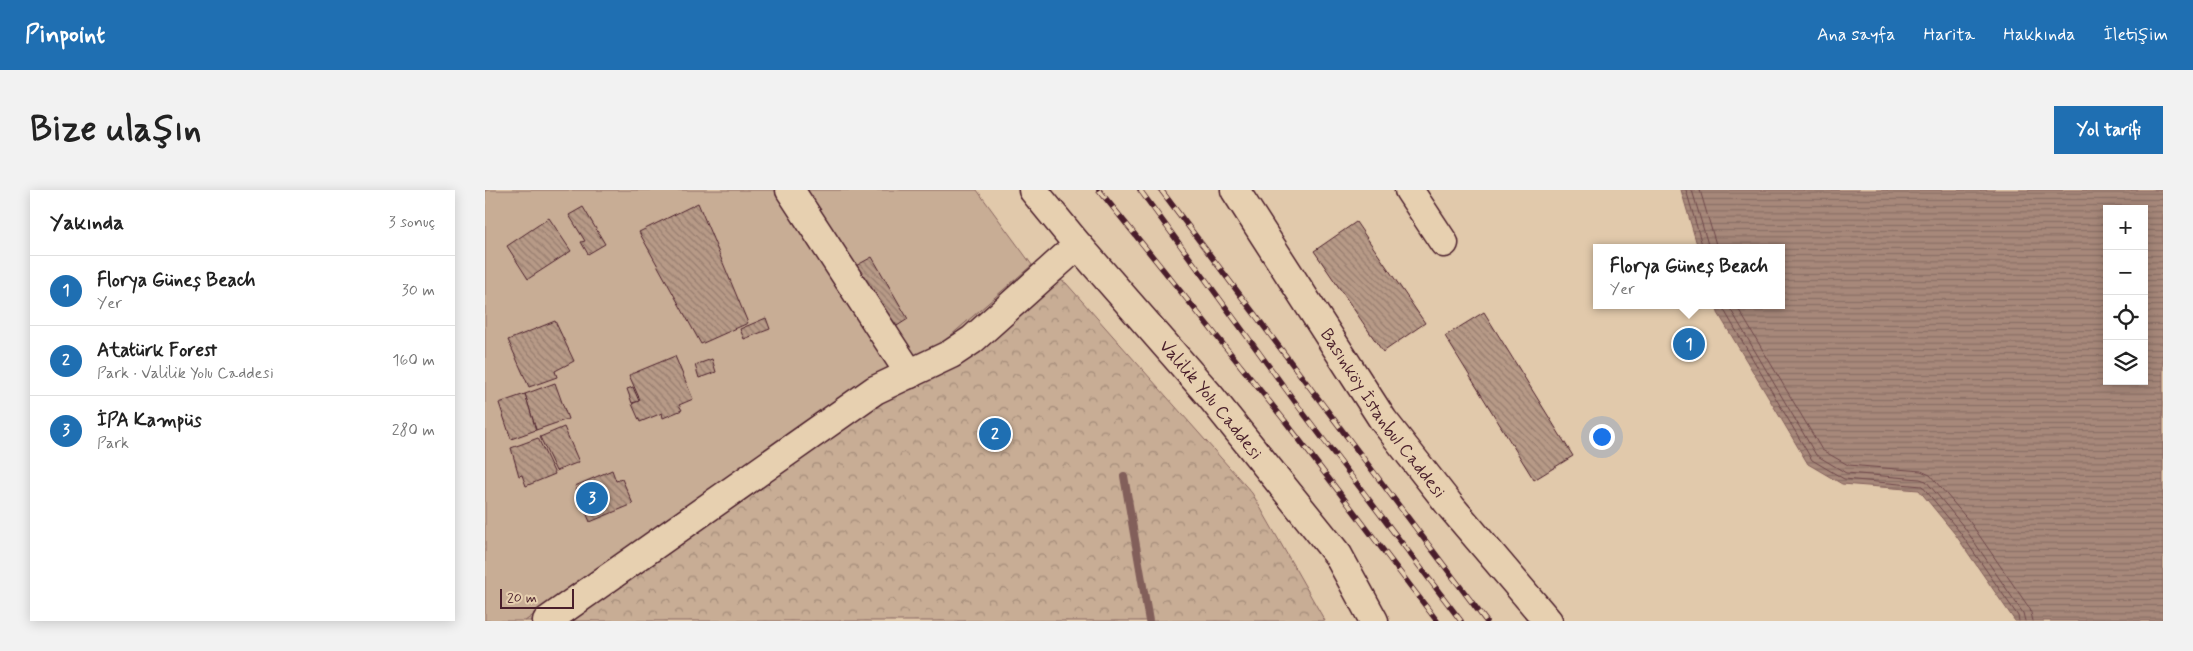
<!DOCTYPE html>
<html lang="tr">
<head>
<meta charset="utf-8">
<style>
  body { margin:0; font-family:Mynerve,sans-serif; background:#f2f2f2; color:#222 }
  .controls { position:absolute; right:15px; top:15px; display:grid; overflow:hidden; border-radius:0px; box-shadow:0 2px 12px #0003 }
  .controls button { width:45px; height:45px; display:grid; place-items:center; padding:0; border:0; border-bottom:1px solid #e0e0e0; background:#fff; color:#222; font:25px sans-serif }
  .scale { position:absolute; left:15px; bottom:12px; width:74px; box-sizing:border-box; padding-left:5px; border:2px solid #4a1f2b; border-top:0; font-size:14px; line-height:18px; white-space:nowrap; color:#4a1f2b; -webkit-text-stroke:4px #e7d0b0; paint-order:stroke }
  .you { position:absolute; left:1116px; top:246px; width:18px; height:18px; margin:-12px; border:4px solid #fff; border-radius:50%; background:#1a73e8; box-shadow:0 0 0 8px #1a73e833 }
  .badge { display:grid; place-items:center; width:32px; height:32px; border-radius:50%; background:#1f6fb2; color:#fff; font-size:16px; font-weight:700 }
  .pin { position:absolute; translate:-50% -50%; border:2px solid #fff; box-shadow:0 1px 5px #0006 }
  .popup { position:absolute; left:1108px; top:54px; width:192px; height:65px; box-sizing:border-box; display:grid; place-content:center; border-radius:0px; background:#fff; filter:drop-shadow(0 1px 4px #0005); font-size:16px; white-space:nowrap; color:#767676 }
  .popup b { font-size:19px; color:#222 }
  .popup::after { content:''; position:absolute; left:50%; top:100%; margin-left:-10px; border:10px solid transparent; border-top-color:#fff }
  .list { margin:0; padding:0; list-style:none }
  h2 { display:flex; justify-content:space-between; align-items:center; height:65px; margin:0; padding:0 20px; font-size:21px }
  h2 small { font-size:16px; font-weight:400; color:#767676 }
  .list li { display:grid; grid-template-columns:32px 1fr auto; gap:15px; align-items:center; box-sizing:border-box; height:70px; padding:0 20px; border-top:1px solid #e0e0e0 }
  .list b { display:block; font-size:19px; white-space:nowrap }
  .list p { margin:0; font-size:16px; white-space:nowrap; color:#767676 }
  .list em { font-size:16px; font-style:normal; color:#767676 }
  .icon { flex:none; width:28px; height:28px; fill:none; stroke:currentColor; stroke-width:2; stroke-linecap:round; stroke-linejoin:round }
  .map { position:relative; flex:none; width:1678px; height:431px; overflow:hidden; border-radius:0px }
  header { display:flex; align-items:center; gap:30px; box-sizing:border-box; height:70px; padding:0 25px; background:#1f6fb2; color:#fff }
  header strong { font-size:24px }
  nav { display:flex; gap:28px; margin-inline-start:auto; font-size:18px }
  .intro { display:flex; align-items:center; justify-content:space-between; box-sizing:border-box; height:120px; padding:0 30px }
  h1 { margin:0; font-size:35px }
  .button { padding:12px 22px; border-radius:0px; background:#1f6fb2; color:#fff; font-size:18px; font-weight:700 }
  main { display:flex; gap:30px; padding:0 30px }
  aside { flex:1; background:#fff; border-radius:0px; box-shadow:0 2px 12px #0003 }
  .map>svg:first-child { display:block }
  .park { fill:url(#park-crowns); stroke:#896660 }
  .garden { fill:#c8ad95; stroke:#896660 }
  .water { fill:url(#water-rules); stroke:#825e5a; fill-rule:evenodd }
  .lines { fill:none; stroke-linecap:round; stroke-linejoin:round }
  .shore { stroke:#6f494b; stroke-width:1 }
  .stream { stroke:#825e5a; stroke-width:8 }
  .building { fill:url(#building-back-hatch); stroke:#4a1f2b }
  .minor-casing { stroke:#4a1f2b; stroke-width:31 }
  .major-casing { stroke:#4a1f2b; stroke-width:31 }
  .minor { stroke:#e7d0b0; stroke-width:28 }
  .major { stroke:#e7d0b0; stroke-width:28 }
  .rail-casing { stroke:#4a1f2b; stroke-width:5.5 }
  .rail { stroke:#e7d0b0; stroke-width:4; stroke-dasharray:11; stroke-linecap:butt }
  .labels { text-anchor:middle; stroke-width:4; stroke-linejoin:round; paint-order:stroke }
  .street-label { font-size:18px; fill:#4a1f2b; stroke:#e7d0b0 }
</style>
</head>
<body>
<header>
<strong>Pinpoint</strong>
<nav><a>Ana sayfa</a><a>Harita</a><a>Hakkında</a><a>İletişim</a></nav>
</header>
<div class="intro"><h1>Bize ulaşın</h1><a class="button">Yol tarifi</a></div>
<main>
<aside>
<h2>Yakında<small>3 sonuç</small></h2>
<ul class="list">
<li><span class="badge">1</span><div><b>Florya Güneș Beach</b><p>Yer</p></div><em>30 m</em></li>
<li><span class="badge">2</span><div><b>Atatürk Forest</b><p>Park · Valilik Yolu Caddesi</p></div><em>160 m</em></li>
<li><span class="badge">3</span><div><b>İPA Kampüs</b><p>Park</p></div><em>280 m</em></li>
</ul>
</aside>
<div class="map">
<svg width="1678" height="431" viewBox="0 0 1678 431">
  <defs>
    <pattern id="park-crowns" width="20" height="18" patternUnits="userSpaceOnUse" patternTransform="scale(1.25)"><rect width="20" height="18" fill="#c8ad95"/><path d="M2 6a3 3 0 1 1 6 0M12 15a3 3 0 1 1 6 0" fill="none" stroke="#a48c7a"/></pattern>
    <pattern id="water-rules" width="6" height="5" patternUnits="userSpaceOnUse" patternTransform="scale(1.25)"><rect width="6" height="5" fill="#a7887a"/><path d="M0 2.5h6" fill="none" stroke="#8a6f64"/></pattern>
    <pattern id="building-back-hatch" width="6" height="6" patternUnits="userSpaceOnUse" patternTransform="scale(1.25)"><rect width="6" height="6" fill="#b79a87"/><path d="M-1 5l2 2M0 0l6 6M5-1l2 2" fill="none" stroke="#977d6f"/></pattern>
  </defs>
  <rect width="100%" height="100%" fill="#e1c9ab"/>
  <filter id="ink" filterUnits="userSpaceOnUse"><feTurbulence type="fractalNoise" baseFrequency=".02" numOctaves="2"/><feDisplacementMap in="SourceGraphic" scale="10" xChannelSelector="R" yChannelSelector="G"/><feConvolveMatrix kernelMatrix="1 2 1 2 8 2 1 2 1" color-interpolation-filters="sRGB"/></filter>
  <g filter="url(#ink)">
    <!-- park -->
    <polygon class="park" points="547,75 581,93 767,303 840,431 40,431 388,185 457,153"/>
    <!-- garden -->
    <polygon class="garden" points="0,0 492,0 547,75 457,153 388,185 40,431 0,431"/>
    <!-- water -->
    <path class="water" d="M1196 0H1678V431H1530L1470 344 1434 300 1357 294 1323 274 1233 123 1231 115H1296V58H1213ZM1622 19H1659V191H1622Z"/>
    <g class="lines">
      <!-- shore -->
      <g class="shore">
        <polyline points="1201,0 1218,58"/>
        <polyline points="1207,0 1224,58"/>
        <polyline points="1215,0 1232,58"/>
        <polyline points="1236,115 1327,270 1359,289 1437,296 1474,341 1533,426 1534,431"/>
        <polyline points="1243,115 1331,265 1361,283 1435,289 1441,291 1479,337 1538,423 1540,431"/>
        <polyline points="1251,115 1337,260 1363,275 1436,281 1445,285 1485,332 1545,419 1548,431"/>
      </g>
      <!-- stream -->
      <polyline class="stream" points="639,286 664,431"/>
    </g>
    <!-- building -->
    <g class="building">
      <polygon points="213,13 263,133 216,154 154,42"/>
      <polygon points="98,17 120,54 103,64 96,52 100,51 84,25"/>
      <polygon points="64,28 86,61 43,89 22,56"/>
      <polygon points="871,32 940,133 898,162 829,61"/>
      <polygon points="387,67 423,129 404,141 367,78"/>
      <polygon points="999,122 1088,266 1049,290 960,146"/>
      <polygon points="281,128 285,139 259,149 255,139"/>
      <polygon points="70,131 89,171 70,181 72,187 44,197 23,150"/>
      <polygon points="190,166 208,209 194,215 197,220 178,228 177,223 155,232 147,214 155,210 144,185"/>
      <polygon points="227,169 231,182 214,188 210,175"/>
      <polygon points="70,193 83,229 51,240 40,204"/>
      <polygon points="148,197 154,211 147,213 142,199"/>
      <polygon points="40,204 51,240 26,249 14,213"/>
      <polygon points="79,237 94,272 71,281 55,247"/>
      <polygon points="53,248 70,284 41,296 37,285 34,286 26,258"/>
      <polygon points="127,280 131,291 137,289 148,314 105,332 90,296"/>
    </g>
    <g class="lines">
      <defs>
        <g id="minor">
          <polyline points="305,0 425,184"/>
          <polyline points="924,0 959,53"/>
          <polyline points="62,431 390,200 466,164 487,150 593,55"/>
        </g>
        <g id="major">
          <path id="s1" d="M548 0 593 55 725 206 853 365 889 431"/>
          <path id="s2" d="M750 0 898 230 967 318 1063 431"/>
        </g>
      </defs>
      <!-- minor casing -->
      <use href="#minor" class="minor-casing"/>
      <!-- major casing -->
      <use href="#major" class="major-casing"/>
      <!-- minor -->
      <use href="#minor" class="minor"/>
      <!-- major -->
      <use href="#major" class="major"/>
      <defs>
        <g id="rail">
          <polyline points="614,0 800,231 952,431"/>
          <polyline points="655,0 816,220 976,431"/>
          <polyline points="676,0 1001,431"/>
        </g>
      </defs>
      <!-- rail casing -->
      <use href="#rail" class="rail-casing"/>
      <!-- rail -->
      <use href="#rail" class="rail"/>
    </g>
  </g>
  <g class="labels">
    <!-- street labels -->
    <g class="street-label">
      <text dy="6" stroke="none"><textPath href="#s1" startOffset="275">Valilik Yolu Caddesi</textPath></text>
      <text dy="6" stroke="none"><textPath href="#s2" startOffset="268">Basınköy İstanbul Caddesi</textPath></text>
    </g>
  </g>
</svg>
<div class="controls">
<button>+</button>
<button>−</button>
<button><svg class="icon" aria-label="locate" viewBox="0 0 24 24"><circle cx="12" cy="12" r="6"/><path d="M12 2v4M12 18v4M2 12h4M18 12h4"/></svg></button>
<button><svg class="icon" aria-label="layers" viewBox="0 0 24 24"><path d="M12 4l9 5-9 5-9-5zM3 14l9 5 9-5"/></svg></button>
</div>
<div class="scale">20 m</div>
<div class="you"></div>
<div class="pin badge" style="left:1204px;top:154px">1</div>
<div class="popup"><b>Florya Güneș Beach</b>Yer</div>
<div class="pin badge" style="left:510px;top:244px">2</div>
<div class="pin badge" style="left:107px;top:308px">3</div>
</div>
</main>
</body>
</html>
